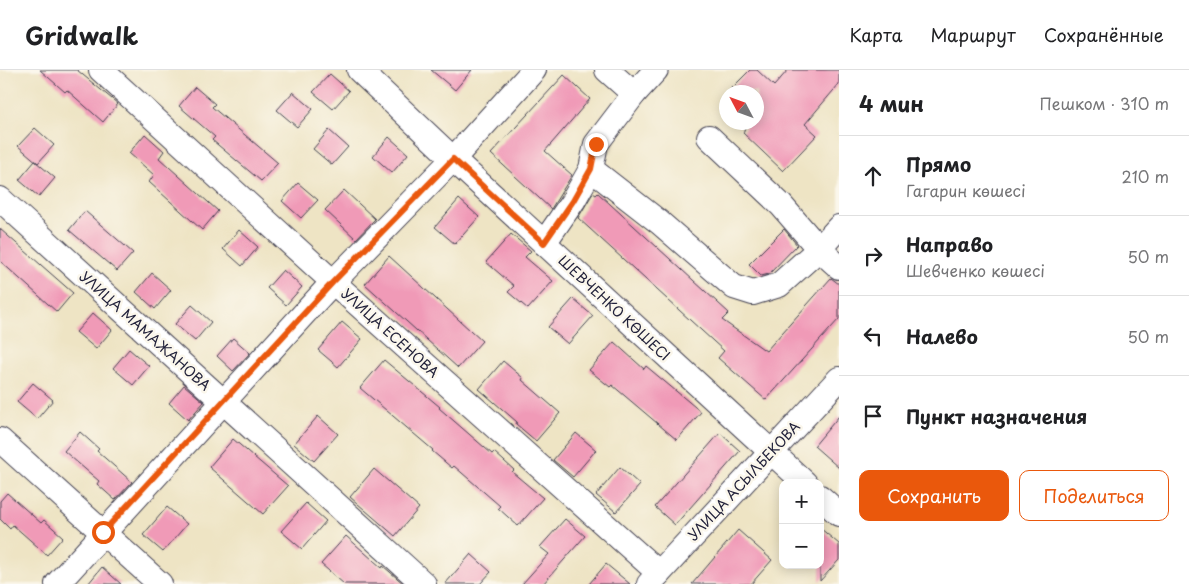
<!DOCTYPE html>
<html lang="ru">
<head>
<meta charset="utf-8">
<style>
  body { margin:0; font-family:"Playpen Sans",sans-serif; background:#f2f2f2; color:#202124 }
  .controls { position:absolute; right:15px; bottom:15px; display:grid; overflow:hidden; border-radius:10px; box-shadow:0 2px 12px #0003 }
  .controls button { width:45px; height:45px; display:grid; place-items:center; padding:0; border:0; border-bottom:1px solid #e0e0e0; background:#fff; color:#202124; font:25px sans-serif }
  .compass { position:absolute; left:719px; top:15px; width:45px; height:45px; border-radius:50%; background:#fff; box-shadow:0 2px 12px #0003; rotate:311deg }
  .stop { position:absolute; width:15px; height:15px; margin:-11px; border:4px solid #ea580c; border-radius:50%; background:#fff }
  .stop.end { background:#ea580c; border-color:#fff; box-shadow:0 1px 5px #0008 }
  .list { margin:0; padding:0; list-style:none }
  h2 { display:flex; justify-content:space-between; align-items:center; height:65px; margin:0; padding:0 20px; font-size:21px }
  h2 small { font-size:16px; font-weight:400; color:#757577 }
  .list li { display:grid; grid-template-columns:32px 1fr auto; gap:15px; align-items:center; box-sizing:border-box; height:80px; padding:0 20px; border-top:1px solid #e0e0e0 }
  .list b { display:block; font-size:19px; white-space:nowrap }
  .list p { margin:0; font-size:16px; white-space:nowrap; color:#757577 }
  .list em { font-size:16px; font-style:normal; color:#757577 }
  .actions { display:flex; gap:10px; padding:15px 20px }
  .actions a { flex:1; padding:11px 0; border:1px solid #ea580c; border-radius:10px; text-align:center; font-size:18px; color:#ea580c }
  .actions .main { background:#ea580c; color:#fff }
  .icon { flex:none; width:28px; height:28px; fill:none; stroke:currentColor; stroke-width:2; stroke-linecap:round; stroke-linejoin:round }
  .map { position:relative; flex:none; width:839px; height:514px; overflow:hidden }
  header { display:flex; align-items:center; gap:30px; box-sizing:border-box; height:70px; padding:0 25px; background:#fff; border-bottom:1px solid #e0e0e0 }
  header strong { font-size:24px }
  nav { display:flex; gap:28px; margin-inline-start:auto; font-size:18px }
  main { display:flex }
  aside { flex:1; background:#fff }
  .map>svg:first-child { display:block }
  .building { fill:#f09ab7 }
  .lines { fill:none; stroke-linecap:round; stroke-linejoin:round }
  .minor-casing { stroke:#413f50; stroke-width:26 }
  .minor { stroke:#fff; stroke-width:24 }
  .route { stroke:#ea580c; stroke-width:6 }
  .labels { text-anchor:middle; stroke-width:5; stroke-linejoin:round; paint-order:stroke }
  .street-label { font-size:14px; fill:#22223b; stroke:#fbf7ec }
</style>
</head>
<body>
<header>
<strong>Gridwalk</strong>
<nav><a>Карта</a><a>Маршрут</a><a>Сохранённые</a></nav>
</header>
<main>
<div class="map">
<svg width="839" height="514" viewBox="0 0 839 514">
  <rect width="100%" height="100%" fill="#fbf7ec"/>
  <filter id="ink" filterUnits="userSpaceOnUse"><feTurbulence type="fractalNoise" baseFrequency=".02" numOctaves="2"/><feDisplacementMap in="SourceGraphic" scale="10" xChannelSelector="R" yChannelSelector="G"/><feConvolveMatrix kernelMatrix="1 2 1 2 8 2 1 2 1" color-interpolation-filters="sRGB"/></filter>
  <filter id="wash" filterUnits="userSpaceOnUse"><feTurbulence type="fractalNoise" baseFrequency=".0096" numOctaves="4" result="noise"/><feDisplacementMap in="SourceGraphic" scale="20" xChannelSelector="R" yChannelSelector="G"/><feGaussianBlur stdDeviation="1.12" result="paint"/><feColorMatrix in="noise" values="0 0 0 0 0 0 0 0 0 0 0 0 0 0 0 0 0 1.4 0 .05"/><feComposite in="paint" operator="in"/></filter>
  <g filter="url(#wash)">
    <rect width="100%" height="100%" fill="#eee4c4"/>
    <g id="blocks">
      <!-- building -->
      <g class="building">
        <polygon points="40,0 77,0 118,34 103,52 67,20 65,22"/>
        <polygon points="431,0 472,0 455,20"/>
        <polygon points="750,0 757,0 774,16 788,0 839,0 839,14 805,54 817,65 783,101 743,63 747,52 756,52 756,22 728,22"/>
        <polygon points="330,4 349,21 333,39 313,22"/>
        <polygon points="564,5 590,29 545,81 572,105 551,139 491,84"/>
        <polygon points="195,17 215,34 212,37 278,93 261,111 212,70 215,67 179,36"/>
        <polygon points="293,22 313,39 297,57 277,40"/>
        <polygon points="35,58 54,75 38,93 18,76"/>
        <polygon points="329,60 348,77 332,95 313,79"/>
        <polygon points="145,64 164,81 159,88 218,141 202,160 149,112 154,105 129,83"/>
        <polygon points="389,67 408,84 392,103 373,86"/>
        <polygon points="35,91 55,108 39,127 19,110"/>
        <polygon points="298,113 318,130 301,148 282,131"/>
        <polygon points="344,120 375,149 356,169 325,140"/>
        <polygon points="593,123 596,125 598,123 729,243 722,250 766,281 831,208 839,214 839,249 766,330 718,288 724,281 578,148"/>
        <polygon points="459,129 479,147 455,174 435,157"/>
        <polygon points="85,141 133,183 117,201 69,160"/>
        <polygon points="0,159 73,223 57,242 0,191"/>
        <polygon points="784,159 797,175 769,204 761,206 749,194"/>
        <polygon points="239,160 258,177 242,196 223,179"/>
        <polygon points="511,164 531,181 525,187 553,211 528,239 508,222 514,216 486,192"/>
        <polygon points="389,186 482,271 458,298 365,214"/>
        <polygon points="283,200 302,217 286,235 267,218"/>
        <polygon points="152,203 171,220 155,239 136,222"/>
        <polygon points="573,229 593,246 568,274 548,257"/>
        <polygon points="192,235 211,252 195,271 175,254"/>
        <polygon points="93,243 112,260 96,279 76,262"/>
        <polygon points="342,252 362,269 338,297 318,280"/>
        <polygon points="233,268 250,283 233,301 217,286"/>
        <polygon points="614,272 644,299 646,296 701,342 677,370 612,315 610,317 589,300"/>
        <polygon points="129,279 149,296 133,315 113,298"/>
        <polygon points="384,290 440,337 439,338 492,384 494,382 514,400 512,402 543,428 518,456 498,438 500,436 454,396 452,398 432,381 433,380 360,318"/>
        <polygon points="503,291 523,308 522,310 560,343 536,371 516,354 517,352 479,319"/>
        <polygon points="33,313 53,330 37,349 17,332"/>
        <polygon points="184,315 204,332 188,350 169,333"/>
        <polygon points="318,346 338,364 314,391 294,374"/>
        <polygon points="839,346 839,398 814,376"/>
        <polygon points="80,362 99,379 97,381 132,412 115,430 97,414 99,411 64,381"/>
        <polygon points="576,363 596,380 573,407 553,390"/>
        <polygon points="720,363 740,381 675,455 655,437"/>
        <polygon points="233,369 288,416 263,444 209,397"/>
        <polygon points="620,397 640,415 616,442 596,425"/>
        <polygon points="374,399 419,438 395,466 350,427"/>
        <polygon points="7,423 41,453 44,450 63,467 47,485 13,455 10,459 0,449 0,431"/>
        <polygon points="306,433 326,451 302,479 281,461"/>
        <polygon points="167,437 187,454 163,482 143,465"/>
        <polygon points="565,449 585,466 543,514 522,514 549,484 540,477"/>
        <polygon points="820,458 839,474 839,490 820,511"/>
        <polygon points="738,460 772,490 751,514 692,514"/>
        <polygon points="346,466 382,498 383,496 404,514 344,514 321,494"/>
        <polygon points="471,484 491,502 480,514 445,514"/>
        <polygon points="606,494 630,514 589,514"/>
        <polygon points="102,497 121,514 88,514"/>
      </g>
    </g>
  </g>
  <g filter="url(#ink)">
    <use href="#blocks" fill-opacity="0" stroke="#413f50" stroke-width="1"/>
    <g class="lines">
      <defs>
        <g id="minor">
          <polyline points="101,0 333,212 659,503"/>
          <polyline points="359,0 453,89 805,413"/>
          <polyline points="607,0 634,24 656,0"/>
          <polyline points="591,99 659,152 734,217 753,223 779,215 819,179 781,135 709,67"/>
          <polyline points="0,129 424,514"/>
          <polyline points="839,157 819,179 839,197"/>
          <polyline points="544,173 573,131 591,99 596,74 634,24"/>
          <polyline points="0,370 160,514"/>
          <polyline points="820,427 839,444"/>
          <polyline points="57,514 333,212 453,89 534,0"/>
          <polyline points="649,514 839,309"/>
        </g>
      </defs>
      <!-- minor casing -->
      <use href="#minor" class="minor-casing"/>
      <!-- minor -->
      <use href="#minor" class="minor"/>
    </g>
  </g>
  <g class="lines" filter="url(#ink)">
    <!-- route -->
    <polyline class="route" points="103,462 333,212 453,89 544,173 573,131 591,99 596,74"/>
  </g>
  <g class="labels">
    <!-- street labels -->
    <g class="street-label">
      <text transform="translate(614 238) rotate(43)" y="5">ШЕВЧЕНКО КӨШЕСІ</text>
      <text transform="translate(145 261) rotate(42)" y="5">УЛИЦА МАМАЖАНОВА</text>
      <text transform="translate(390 263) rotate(42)" y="5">УЛИЦА ЕСЕНОВА</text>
      <text transform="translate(744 411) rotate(-47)" y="5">УЛИЦА АСЫЛБЕКОВА</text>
    </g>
  </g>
</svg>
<div class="controls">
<button>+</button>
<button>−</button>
</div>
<svg class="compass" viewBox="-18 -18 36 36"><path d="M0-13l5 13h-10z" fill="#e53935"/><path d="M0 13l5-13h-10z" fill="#757577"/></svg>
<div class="stop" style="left:103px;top:462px"></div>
<div class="stop end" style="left:596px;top:74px"></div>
</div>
<aside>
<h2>4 мин<small>Пешком · 310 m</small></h2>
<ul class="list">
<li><svg class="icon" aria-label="ahead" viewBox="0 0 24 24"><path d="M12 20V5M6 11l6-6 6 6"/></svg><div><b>Прямо</b><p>Гагарин көшесі</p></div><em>210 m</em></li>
<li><svg class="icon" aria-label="right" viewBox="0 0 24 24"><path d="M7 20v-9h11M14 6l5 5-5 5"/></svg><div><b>Направо</b><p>Шевченко көшесі</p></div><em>50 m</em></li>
<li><svg class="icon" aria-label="left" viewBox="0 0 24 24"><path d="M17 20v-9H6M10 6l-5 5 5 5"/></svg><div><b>Налево</b></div><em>50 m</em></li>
<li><svg class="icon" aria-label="arrive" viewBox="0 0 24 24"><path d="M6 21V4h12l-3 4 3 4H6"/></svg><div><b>Пункт назначения</b></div></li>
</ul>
<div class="actions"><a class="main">Сохранить</a><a>Поделиться</a></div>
</aside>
</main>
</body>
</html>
